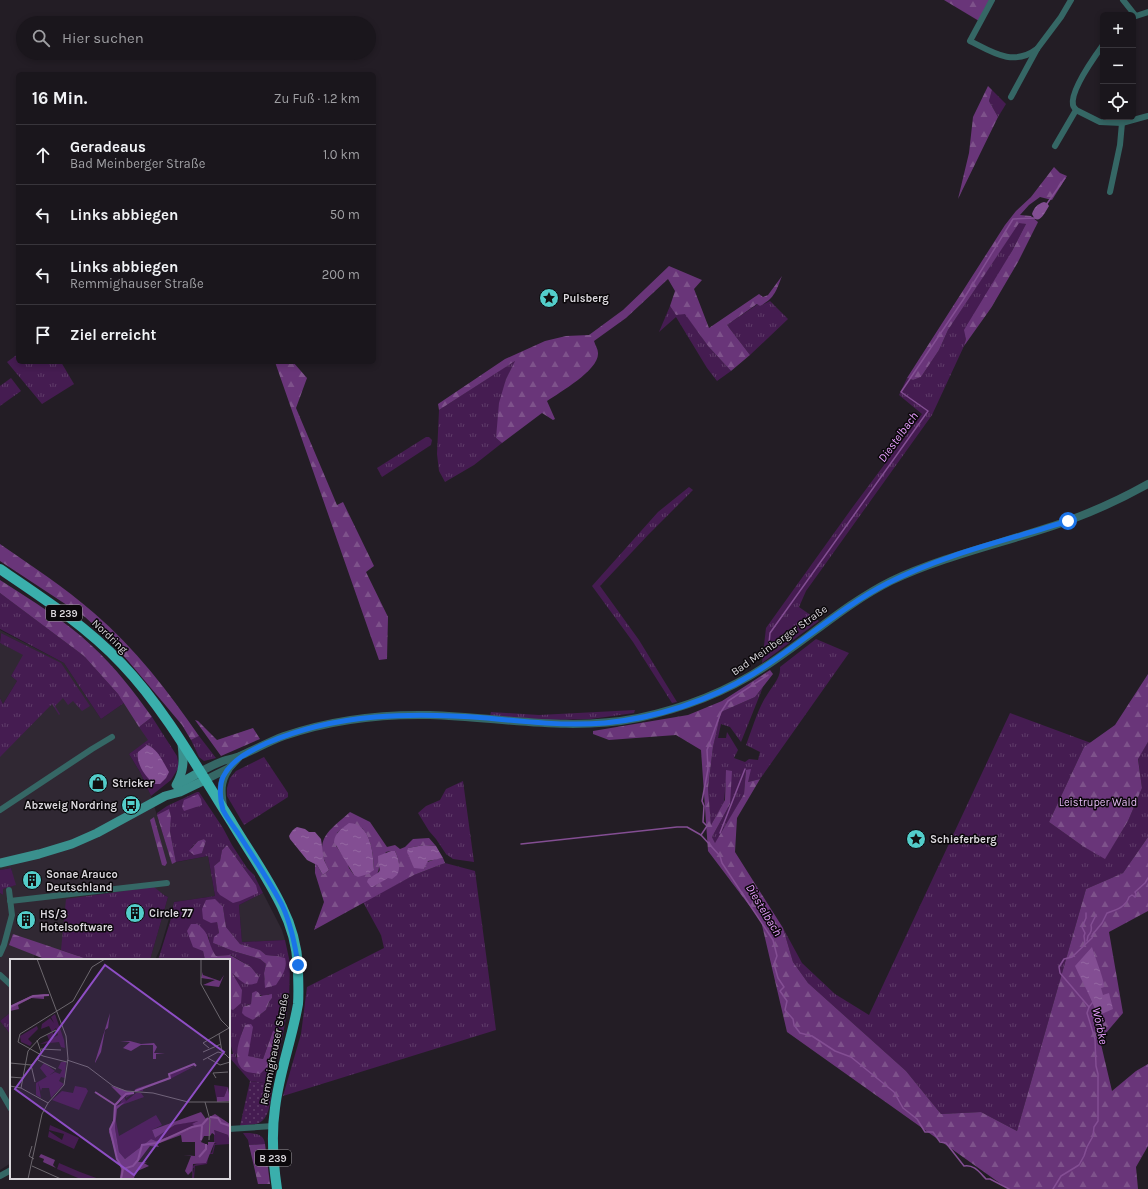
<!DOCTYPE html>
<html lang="de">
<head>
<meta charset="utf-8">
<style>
  body { margin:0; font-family:Karla,sans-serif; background:#272329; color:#f1f3f6 }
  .controls { position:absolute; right:12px; top:12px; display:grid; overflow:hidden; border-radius:6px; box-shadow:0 2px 6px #0003 }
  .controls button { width:36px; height:36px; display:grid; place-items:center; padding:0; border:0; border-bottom:1px solid #38353b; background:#1a161c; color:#f1f3f6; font:20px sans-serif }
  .stop { position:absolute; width:12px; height:12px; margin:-9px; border:3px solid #1a73e8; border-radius:50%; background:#fff }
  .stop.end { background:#1a73e8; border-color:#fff; box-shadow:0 1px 4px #0008 }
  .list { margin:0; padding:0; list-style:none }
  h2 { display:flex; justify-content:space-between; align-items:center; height:52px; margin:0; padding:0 16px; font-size:17px }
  h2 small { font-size:13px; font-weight:400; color:#9f9fa3 }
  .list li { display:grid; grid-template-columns:26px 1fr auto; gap:12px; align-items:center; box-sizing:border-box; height:60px; padding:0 16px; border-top:1px solid #38353b }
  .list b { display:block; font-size:15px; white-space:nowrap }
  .list p { margin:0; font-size:13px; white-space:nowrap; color:#9f9fa3 }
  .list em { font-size:13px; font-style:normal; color:#9f9fa3 }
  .icon { flex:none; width:22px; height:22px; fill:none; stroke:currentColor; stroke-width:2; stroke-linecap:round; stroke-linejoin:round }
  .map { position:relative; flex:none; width:1148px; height:1189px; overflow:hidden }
  .search { position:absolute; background:#1a161c; box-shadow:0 2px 6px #0003; left:16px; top:16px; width:360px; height:44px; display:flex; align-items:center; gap:10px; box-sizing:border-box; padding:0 14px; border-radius:22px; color:#9f9fa3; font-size:15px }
  .panel { position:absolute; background:#1a161c; box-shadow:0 2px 6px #0003; left:16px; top:72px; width:360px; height:292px; border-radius:6px }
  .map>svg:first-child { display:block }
  .built { fill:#302833 }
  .grass { fill:url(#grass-tufts); fill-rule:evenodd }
  .forest { fill:url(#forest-firs); fill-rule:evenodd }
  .park { fill:url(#park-dots) }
  .water { fill:url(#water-ripples) }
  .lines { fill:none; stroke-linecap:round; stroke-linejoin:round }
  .stream { stroke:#834e93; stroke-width:1.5 }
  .minor { stroke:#356765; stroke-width:6 }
  .tertiary { stroke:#356765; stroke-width:8 }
  .secondary { stroke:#3a908d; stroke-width:9 }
  .primary { stroke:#3aafac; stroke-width:10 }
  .route { stroke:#1a73e8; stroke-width:5 }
  .labels { text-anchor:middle; stroke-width:3; stroke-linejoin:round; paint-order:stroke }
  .shield { fill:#0b080b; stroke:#9c999d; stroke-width:1 }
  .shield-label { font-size:10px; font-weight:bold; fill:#dad7dc }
  .poi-label { font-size:11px; font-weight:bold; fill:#dad7dc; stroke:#0b080b; text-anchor:start }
  .street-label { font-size:11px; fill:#dad7dc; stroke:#0b080b }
  .park-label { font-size:11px; fill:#e5baf3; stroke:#0b080b }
  .water-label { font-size:12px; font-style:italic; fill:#e89fff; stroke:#0b080b }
  .inset-river { fill:none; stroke:#834e93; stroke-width:2 }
  .inset-road { fill:none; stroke:#6c676e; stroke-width:1 }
  .view { fill:#8e4ec5; fill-opacity:0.15; stroke:#8e4ec5; stroke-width:2 }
  .inset-edge { fill:none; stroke:#dad7dc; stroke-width:2 }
</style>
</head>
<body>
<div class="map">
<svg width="1148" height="1189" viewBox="0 0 1148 1189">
  <defs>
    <pattern id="grass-tufts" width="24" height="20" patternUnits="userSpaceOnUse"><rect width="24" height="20" fill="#451c51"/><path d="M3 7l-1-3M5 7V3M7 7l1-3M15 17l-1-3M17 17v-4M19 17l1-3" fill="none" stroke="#5f3c69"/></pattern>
    <pattern id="forest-firs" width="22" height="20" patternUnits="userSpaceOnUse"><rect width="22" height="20" fill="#693579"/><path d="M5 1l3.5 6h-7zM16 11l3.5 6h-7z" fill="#7e528b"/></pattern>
    <pattern id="park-dots" width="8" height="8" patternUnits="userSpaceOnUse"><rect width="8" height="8" fill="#451c51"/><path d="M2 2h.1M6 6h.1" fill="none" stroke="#5f3c69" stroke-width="1.8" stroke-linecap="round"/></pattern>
    <pattern id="water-ripples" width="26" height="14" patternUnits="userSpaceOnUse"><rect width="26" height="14" fill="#834e93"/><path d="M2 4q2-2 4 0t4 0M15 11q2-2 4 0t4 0" fill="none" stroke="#9467a2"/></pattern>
  </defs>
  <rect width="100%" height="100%" fill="#231d25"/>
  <!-- built -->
  <g class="built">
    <polygon points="0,630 64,663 101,719 124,703 149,740 129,754 140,772 151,796 172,863 208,856 215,896 174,902 160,949 155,960 150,960 168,897 161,893 61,950 90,960 47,960 35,955 33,960 11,960 11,1012 0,1021 11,1035 11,1163 0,1170 0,893 3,895 3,889 15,885 11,868 0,870 0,730 54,660 1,633 0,638"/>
    <polygon points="0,643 24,655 11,676 17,681 3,704 0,698"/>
    <polygon points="263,893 282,930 285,940 242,942 239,905"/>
  </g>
  <!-- grass -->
  <g class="grass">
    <polygon points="992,90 1006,104 998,117 989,101"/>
    <polygon points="1019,222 1026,224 966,339 964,346 932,415 806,591 799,607 819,621 762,663 766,628 852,508 922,414 899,395 907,378 913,380 921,377 939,350 948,330"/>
    <polygon points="770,301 788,319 750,355 727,325 758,304 760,306"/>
    <polygon points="670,306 676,315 685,313 708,346 731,371 717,381 707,368 676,317 659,332"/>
    <polygon points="18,354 18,362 61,362 74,384 42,404 7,362"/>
    <polygon points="516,360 506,379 496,438 502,443 474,465 445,482 439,471 437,454 439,410"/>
    <polygon points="11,378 21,391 0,406 0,386"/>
    <polygon points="426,437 429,437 432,440 431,445 382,477 377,468"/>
    <polygon points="689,487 693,490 648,535 600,586 639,640 677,702 672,703 633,642 592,586 658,512"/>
    <polygon points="0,593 84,656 118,694 124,703 101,719 64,663 0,629"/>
    <polygon points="1,633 61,663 90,706 82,711 73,701 68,705 63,698 55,706 60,714 59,715 52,704 0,757 0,698 3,704 17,681 11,676 23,655 0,643"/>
    <path d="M816 639 849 653 760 779 748 782 746 770 744 794 715 844 712 837 730 804 727 770 724 802 711 825 708 788 713 747 721 712 755 697 763 687 741 742 730 727 721 724 718 738H726L727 732 738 750 734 758 745 762 749 759 758 760 760 752 746 745C752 730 758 708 767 695 772 686 781 678 780 667Z"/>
    <polygon points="635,710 634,713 591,719 549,720 490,716 491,712 539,715"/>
    <polygon points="1010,713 1091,743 1084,747 1049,822 1084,847 1105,858 1128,821 1142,788 1138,758 1148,742 1148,837 1123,873 1086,889 1017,1131 981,1112 941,1114 906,1071 808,983 793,962 783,928 802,963 835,994 869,1015"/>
    <polygon points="152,717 177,756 179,767 171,780 151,796 140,772 129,754 148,740 139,727"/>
    <polygon points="199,736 216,758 204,761 199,757 191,740"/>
    <polygon points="264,757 288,793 288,797 244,825 227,796 227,788 230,778 236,771"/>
    <polygon points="463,781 474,862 453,859 446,854 436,839 429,831 418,813 426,806 440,800 446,789"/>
    <path d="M197 792H199L223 828 232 845 247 868 254 875 263 893 239 905 242 942 285 940 290 963 289 1001 284 1029 272 1084 250 1081 229 1057V1054H233L230 1042 229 1041V1009L233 1010 230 971 259 977 251 967 231 955 216 956 211 949 208 935 203 951 205 960H158L170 922 174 902 215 896 208 856 176 862 170 832 171 817 169 810 157 815V813L167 806ZM204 839 206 841 202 853 191 848 198 841ZM227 845 256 885 217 891 214 866 220 861 222 850ZM223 907 226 927 240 944 260 950 266 955 276 956 264 981V973L266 964 260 959 233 951 213 943 219 933 217 922ZM252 993 264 996 269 994 272 998 269 1002 266 1010 253 1020 246 1005 251 1004ZM245 1025 247 1056 263 1059 273 1031 260 1074 236 1057 242 1032Z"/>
    <polygon points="445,863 475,871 496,1030 283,1096 301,1034 307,987 384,948 381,935 363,902 414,875"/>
    <polygon points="11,868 16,885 3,889 3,895 0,893 0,870"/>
    <polygon points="154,887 164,895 168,897 150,960 90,960 61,950 66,899"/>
    <polygon points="11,1012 11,1035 0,1021"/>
    <path d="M243 1133C253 1133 264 1133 265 1144L249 1145 248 1140Z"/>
  </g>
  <!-- forest -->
  <g class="forest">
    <polygon points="944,0 991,0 979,21"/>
    <polygon points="988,86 992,90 989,101 998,117 958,199 969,153 973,117"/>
    <polygon points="1054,167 1060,173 1067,176 1052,200 1040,197 1029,205 1020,215 1031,216 1038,222 1018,262 991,308 964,346 966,339 964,330 1012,251 1026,224 1019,223 948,330 939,350 921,377 913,380 907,378 1005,225 1016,211 1031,197"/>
    <path d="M669 266 702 280 694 289 709 328 759 294 763 297 768 295 782 276C776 291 775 298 760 306L757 304 727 325 750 355 731 371 708 346 685 314 676 315 670 306 675 291 668 279 626 318 594 341C595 345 598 349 598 353 599 370 560 392 547 401L555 419 553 420 542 413 502 443 496 438 499 403 506 379 515 361 439 410 438 404 505 359 545 341 566 336 589 335 623 310Z"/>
    <polygon points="275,362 293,362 307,378 296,408 337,505 343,502 374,566 366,572 388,617 387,659 379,660"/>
    <path d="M0 544C32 566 64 587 94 613 135 648 168 691 199 736L191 740 182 725 129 662 107 637 85 617 0 561Z"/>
    <path d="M0 580C32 601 65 620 92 646 115 667 134 692 152 717L139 727 118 694 84 656 0 593Z"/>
    <polygon points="770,670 773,674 755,697 721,712 713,747 708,788 711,825 725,800 726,770 732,771 730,804 712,837 715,843 744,794 746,770 751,769 748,782 760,779 737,818 735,852 783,928 793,962 808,983 906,1071 941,1114 981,1112 1017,1131 1086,889 1123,873 1148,837 1148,911 1109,932 1123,1013 1100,1040 1112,1091 1136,1071 1148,1064 1148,1146 1136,1167 1138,1189 1008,1189 787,1032 761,921 708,851 701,750 676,735 609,740 593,734 593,731 688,715 722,701"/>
    <polygon points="1148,674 1148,742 1138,759 1142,788 1128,821 1105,859 1084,847 1049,822 1084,747 1115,725"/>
    <polygon points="195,720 198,721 217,740 253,728 260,739 221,756"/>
    <polygon points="198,794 201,799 202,805 184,811 182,807 184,800"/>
    <polygon points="169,809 171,817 170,832 176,862 172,864 157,815"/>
    <path d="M350 812 370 822 387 847 395 845 400 849 405 847 413 839 429 838 436 846 424 845 408 848C407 860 415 864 424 869L427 862 436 859 443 858 445 863 414 875 314 930 324 902 315 873V863L317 865 323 875 329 870C312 839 329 831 350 812ZM344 827 362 828C372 839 373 855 374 869L354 875 349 868 347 861 336 846 337 833ZM391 851H395C398 857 400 864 398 870L373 887 370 878C378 875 379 872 379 865 380 861 384 856 386 852Z"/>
    <polygon points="154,817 167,863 165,866 162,865 150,820"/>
    <polygon points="204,839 206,841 202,853 194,855 189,851 198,841"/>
    <polygon points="227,845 256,885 258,893 240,901 233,903 220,895 217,891 214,866 220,861 222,850"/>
    <path d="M215 899 223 907 226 927 240 944 260 950 266 955 276 956 285 958C288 968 282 976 276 985L265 988 264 973 266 964 260 959 233 951 213 943 214 937 219 933 217 922 211 923 203 919 202 909 206 900Z"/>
    <path d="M191 924H197C211 933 207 943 216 956L230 955 251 967 259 977 257 983C244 988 241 980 232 973L242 990 241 1003 233 1010 229 1009V960H205L203 951 193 947 187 931Z"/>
    <polygon points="13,934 90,960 47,960 9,945"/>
    <polygon points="256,991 259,993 260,996 272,994 272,998 269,1002 266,1010 253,1020 245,1016 242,1013 243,1007 251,1004 252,993"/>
    <path d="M251 1024 253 1027 248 1056 263 1059 273 1031 279 1030 282 1033 276 1062 273 1065 268 1066 260 1074C256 1073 249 1073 245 1071 230 1062 240 1037 245 1025Z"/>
    <polygon points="265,1144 270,1184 258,1184 249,1145"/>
  </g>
  <!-- park -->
  <path class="park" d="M250 1081 272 1084C271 1095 271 1118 259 1123 253 1125 246 1125 240 1126Z"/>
  <!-- water -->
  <g class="water">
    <path d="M1044 202 1047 203 1049 206C1045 212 1038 228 1032 214 1034 208 1037 204 1044 202Z"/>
    <path d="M147 745C158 749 163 762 169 772L166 778 160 784H154C145 776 136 764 138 752Z"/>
    <path d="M349 823C371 824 373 852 374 870L368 874 358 877 354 875 334 842C335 833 341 829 349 823Z"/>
    <path d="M297 827 305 829 309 832H315L321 839 324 860 329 870 323 875 317 865 307 860 290 839 289 836C291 832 293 829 297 827Z"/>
    <polygon points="424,845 436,846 443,858 428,861 424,869 414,868 407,852 408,848"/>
    <path d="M391 851H395C399 859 401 868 397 875L392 879 388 878 373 887H371L367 882 368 879C386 868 378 874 378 856Z"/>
    <path d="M1092 947C1094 955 1105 981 1104 987L1101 988 1103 995 1109 993 1113 1009 1097 1016C1092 998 1082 982 1075 966Z"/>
  </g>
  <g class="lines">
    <!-- stream -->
    <g class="stream">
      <polyline points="1046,205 1065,178"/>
      <polyline points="768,653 770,633 928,411 901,392 963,300 1013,219 1036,218"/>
      <path d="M768 675 728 701 721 712 707 750 708 769 702 801 704 806 703 822 707 826 701 835 720 856 722 863 773 940 777 956 774 964 778 978 784 987 780 991 787 1001 785 1010 793 1019 794 1025 800 1033 812 1036 835 1051 851 1057 894 1092 903 1108 917 1119 925 1132H933L940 1142 946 1143 964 1166C974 1164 980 1173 986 1179H990L1009 1189"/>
      <polyline points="720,833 745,769"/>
      <polyline points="521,844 677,827 687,827 701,835"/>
      <path d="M1087 941 1088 936C1091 933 1092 929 1091 925L1096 915"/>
      <polyline points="1085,944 1084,936 1085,933 1082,927 1086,918 1086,913"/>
      <polyline points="1089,1007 1093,1002"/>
      <path d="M1053 1189 1061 1176 1079 1165 1084 1156 1087 1147 1093 1136 1094 1127 1098 1121V1074L1096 1066 1095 1039 1087 1013 1089 1007 1060 973 1059 967 1064 959 1072 957 1092 938 1093 934 1102 923 1107 913C1116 910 1126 907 1129 897L1132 895 1135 897 1136 894 1135 892 1145 883 1148 878"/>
    </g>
    <!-- minor -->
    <g class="minor">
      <path d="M992 0 970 41C992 52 1013 67 1037 49"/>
      <polyline points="1123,0 1135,15"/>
      <polyline points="1133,17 1148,12"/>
      <polyline points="1011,97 1037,49 1061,17 1071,0"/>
      <polyline points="1076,110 1100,122 1122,123 1148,116"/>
      <path d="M1055 146 1076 110C1075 108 1073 107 1073 105 1070 91 1095 56 1103 45"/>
      <polyline points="1110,192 1120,145 1122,123"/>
      <polyline points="0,810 92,749 112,737"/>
      <polyline points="10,901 167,883"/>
      <polyline points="0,954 4,945 12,915 9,890"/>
      <polyline points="0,975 11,985"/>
      <polyline points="0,1090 11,1109"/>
      <polyline points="229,1129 273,1126"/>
      <polyline points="0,1176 11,1170"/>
    </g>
    <!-- tertiary -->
    <g class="tertiary">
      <path d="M200 772C207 768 215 764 223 761 229 759 236 758 242 755 256 749 270 741 284 736 330 720 381 714 430 715 499 717 569 732 638 718 685 708 729 691 769 664 810 637 847 603 891 581 948 554 1010 542 1070 520 1097 510 1123 498 1148 484"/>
      <polyline points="205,780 229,768 240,756"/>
      <path d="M223 806C221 792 220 782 228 770"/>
    </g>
    <!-- secondary -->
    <g class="secondary">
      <path d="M176 785C184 772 184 759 182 744"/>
      <polyline points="177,785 200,772"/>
      <polyline points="0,863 39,854 72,844 97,833 165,796 180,792 205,780"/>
    </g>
    <!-- primary -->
    <path class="primary" d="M0 569C43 598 86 626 122 664 165 709 198 769 231 821 248 850 268 877 282 907 291 925 297 947 298 967 298 979 299 992 298 1004 292 1039 279 1073 275 1108 271 1135 273 1162 277 1189"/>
  </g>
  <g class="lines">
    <!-- route -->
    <path class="route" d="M298 965C295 944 291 924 282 905 269 880 253 857 238 833 233 826 227 818 223 810 220 800 219 786 223 777 232 759 250 751 267 743 336 713 413 712 487 718 526 722 566 726 605 723 656 718 709 701 753 674 799 646 839 608 888 583 944 554 1008 540 1068 521"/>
  </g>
  <!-- icons -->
  <defs>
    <symbol id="sight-disc" viewBox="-11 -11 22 22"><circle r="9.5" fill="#53cdca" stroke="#0b080b"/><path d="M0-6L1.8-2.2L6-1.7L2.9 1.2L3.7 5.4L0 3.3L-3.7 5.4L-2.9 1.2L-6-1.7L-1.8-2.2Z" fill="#111"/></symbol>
    <symbol id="shop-disc" viewBox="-11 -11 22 22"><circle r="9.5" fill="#53cdca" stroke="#0b080b"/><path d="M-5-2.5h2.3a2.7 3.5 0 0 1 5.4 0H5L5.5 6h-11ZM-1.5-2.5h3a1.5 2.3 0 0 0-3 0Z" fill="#111"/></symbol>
    <symbol id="bus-disc" viewBox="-11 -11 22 22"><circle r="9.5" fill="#53cdca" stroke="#0b080b"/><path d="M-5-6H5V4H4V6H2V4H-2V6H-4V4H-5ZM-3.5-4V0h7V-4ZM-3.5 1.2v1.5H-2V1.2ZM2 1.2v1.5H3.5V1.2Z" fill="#111"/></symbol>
    <symbol id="building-disc" viewBox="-11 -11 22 22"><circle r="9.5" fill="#53cdca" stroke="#0b080b"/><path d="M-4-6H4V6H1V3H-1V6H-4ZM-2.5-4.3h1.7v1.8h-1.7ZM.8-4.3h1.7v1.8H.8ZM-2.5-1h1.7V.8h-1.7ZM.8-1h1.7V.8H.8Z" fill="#111"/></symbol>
  </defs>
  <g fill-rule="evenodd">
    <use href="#sight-disc" x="538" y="287" width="22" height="22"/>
    <use href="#shop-disc" x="87" y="772" width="22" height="22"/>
    <use href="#bus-disc" x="120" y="794" width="22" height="22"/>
    <use href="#sight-disc" x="905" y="828" width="22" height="22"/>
    <use href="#building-disc" x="21" y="869" width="22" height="22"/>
    <use href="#building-disc" x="124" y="902" width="22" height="22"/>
    <use href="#building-disc" x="15" y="909" width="22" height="22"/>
  </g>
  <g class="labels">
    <!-- shield labels -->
    <g class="shield">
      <rect x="46" y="605" width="36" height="16" rx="3"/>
      <rect x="255" y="1150" width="36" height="16" rx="3"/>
    </g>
    <g class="shield-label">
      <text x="64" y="617">B 239</text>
      <text x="273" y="1162">B 239</text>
    </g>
    <!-- poi labels -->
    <g class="poi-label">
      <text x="563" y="302">Pulsberg</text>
      <text x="112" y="787">Stricker</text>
      <text x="117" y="809" text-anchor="end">Abzweig Nordring</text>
      <text x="930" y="843">Schieferberg</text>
      <text x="46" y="878">Sonae Arauco<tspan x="46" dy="13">Deutschland</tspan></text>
      <text x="149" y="917">Circle 77</text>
      <text x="40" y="918">HS/3<tspan x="40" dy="13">Hotelsoftware</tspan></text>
    </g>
    <!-- street labels -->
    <g class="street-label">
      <text transform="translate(110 636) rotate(43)" y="4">Nordring</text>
      <text transform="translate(779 640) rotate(-35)" y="4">Bad Meinberger Straße</text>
      <text transform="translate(274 1049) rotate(-79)" y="4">Remmighauser Straße</text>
    </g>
    <!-- park labels -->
    <g class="park-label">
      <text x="1098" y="806">Leistruper Wald</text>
    </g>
    <!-- water labels -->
    <g class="water-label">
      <text transform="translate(898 437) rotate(-54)" y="4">Diestelbach</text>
      <text transform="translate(764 910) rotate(59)" y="4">Diestelbach</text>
      <text transform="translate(1100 1026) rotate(78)" y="4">Wörbke</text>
    </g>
  </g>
  <!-- overview -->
  <g transform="translate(10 959)">
    <rect width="220" height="220" fill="#231d25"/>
    <path d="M45 55 54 81 55 89 51 88 49 83 30 85 39 81 37 76 43 73V79L48 76 46 69 42 73 39 67 31 70 32 65 40 59 44 64 41 58ZM27 67 28 70 18 80 22 84 20 87 11 83 10 77ZM51 103H56L55 119 51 118 49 122 54 125 41 139 39 129H32L31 132 28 123 31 139 26 136V124L45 113 50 115 52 111 48 109ZM34 104 45 112 37 118 30 109ZM185 107 160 120 134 128 133 132H124L127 129 159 119 161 114ZM204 126 218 128 214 138H208L207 143ZM65 127 76 129 78 132 69 151 42 141 52 132 63 134ZM126 134H131L134 138 106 148 110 145 112 141 106 145 109 141 116 135H122L116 139 115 136 114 137 116 142ZM146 156 152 166 142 171 145 179 165 166 189 161 180 170 146 182 141 180 115 200 109 193 105 169 106 162 109 177ZM40 166 69 179 64 190 38 178 39 172 52 181 54 175 39 171ZM204 171 218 176 220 185 205 186 203 195H199L197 205 185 207 184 220H182L184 209 181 210 184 206 197 201 200 193 202 194 204 185H207L204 184ZM49 204 70 213 89 220 68 219 47 210Z" fill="#451c51"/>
    <path d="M193 13V16L210 22 214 16 209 28 193 26 205 21 191 19ZM35 35 39 36H34V40L21 39 8 46 9 50 0 52V47L21 37ZM100 54 98 69 95 71 91 93 85 104V103ZM110 82H120L131 85 144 84 147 88 144 94H155L146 95V100H143V86H131L121 92 113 89 120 83ZM101 127 124 134 116 135 106 147 115 143 107 150 105 169 109 193 115 200 141 180 146 182 180 170 184 166 182 165 188 162 165 166 145 179 142 171 191 153 196 160 205 155 220 165V184L218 176 204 171 205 176 202 174 200 177H194L191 183 198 186V183H205L204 185 196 204 183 205 182 220V212L178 216 175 212 181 197 173 196 185 197V183H172L171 176 147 185 149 188 140 187 128 203H137L134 204 139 207 125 213 124 220H110L111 210 99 173 104 159V148L111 137ZM218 128 220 142 207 143V138H214ZM31 195 45 201 43 206 46 209 33 203 34 200 29 198Z" fill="#693579"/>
    <path class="inset-river" d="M0 48 23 37 39 36M125 132 160 119 159 115 184 105 186 107M85 133 105 146M200 158 208 159 211 164 220 167M191 181 192 167M189 198 196 190V185M113 210 107 200 100 170 104 162 105 146 116 135 124 134M111 220 113 210 123 207 128 201 132 186 147 184 182 168 192 166 198 159"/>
    <path class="inset-road" d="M191 0V25L211 61 220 70M209 75 212 93M27 81 31 93M199 89 193 84 219 69M31 90 51 91M193 93 211 85M198 99 210 106 220 103M28 101 46 110M57 101 78 108 103 127 116 132 143 134 178 143H220M193 101 208 93 215 95 220 100M57 103 33 97 8 83 10 75 63 42 82 8 95 0M0 104 21 106 29 99M21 106 25 123M0 118 13 119M206 119 203 114 218 113M0 127 11 129 38 144M11 129 18 92 30 79 46 71M195 143 200 161 199 181M22 187 19 197 24 200M22 207 51 220M18 220 32 155 38 144 54 126 58 100 56 77 27 0"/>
    <path class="view" d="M95 6 214 93 124 216 5 130Z"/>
    <rect width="220" height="220" class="inset-edge"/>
  </g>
</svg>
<div class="controls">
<button>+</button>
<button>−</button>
<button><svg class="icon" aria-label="locate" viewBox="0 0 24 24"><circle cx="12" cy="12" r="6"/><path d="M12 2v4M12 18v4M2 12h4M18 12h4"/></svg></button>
</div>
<div class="stop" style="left:1068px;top:521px"></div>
<div class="stop end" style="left:298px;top:965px"></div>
<div class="search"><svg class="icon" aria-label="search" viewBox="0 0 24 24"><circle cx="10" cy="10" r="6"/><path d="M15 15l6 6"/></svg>Hier suchen</div>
<section class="panel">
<h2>16 Min.<small>Zu Fuß · 1.2 km</small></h2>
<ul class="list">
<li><svg class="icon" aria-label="ahead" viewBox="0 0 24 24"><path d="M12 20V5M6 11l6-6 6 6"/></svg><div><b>Geradeaus</b><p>Bad Meinberger Straße</p></div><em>1.0 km</em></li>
<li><svg class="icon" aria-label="left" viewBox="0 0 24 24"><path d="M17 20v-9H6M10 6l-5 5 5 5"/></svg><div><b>Links abbiegen</b></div><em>50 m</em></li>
<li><svg class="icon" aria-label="left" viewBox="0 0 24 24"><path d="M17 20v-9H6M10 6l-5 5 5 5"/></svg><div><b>Links abbiegen</b><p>Remmighauser Straße</p></div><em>200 m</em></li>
<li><svg class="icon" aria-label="arrive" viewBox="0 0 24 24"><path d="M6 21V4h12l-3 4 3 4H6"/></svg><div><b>Ziel erreicht</b></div></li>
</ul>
</section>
</div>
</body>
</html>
